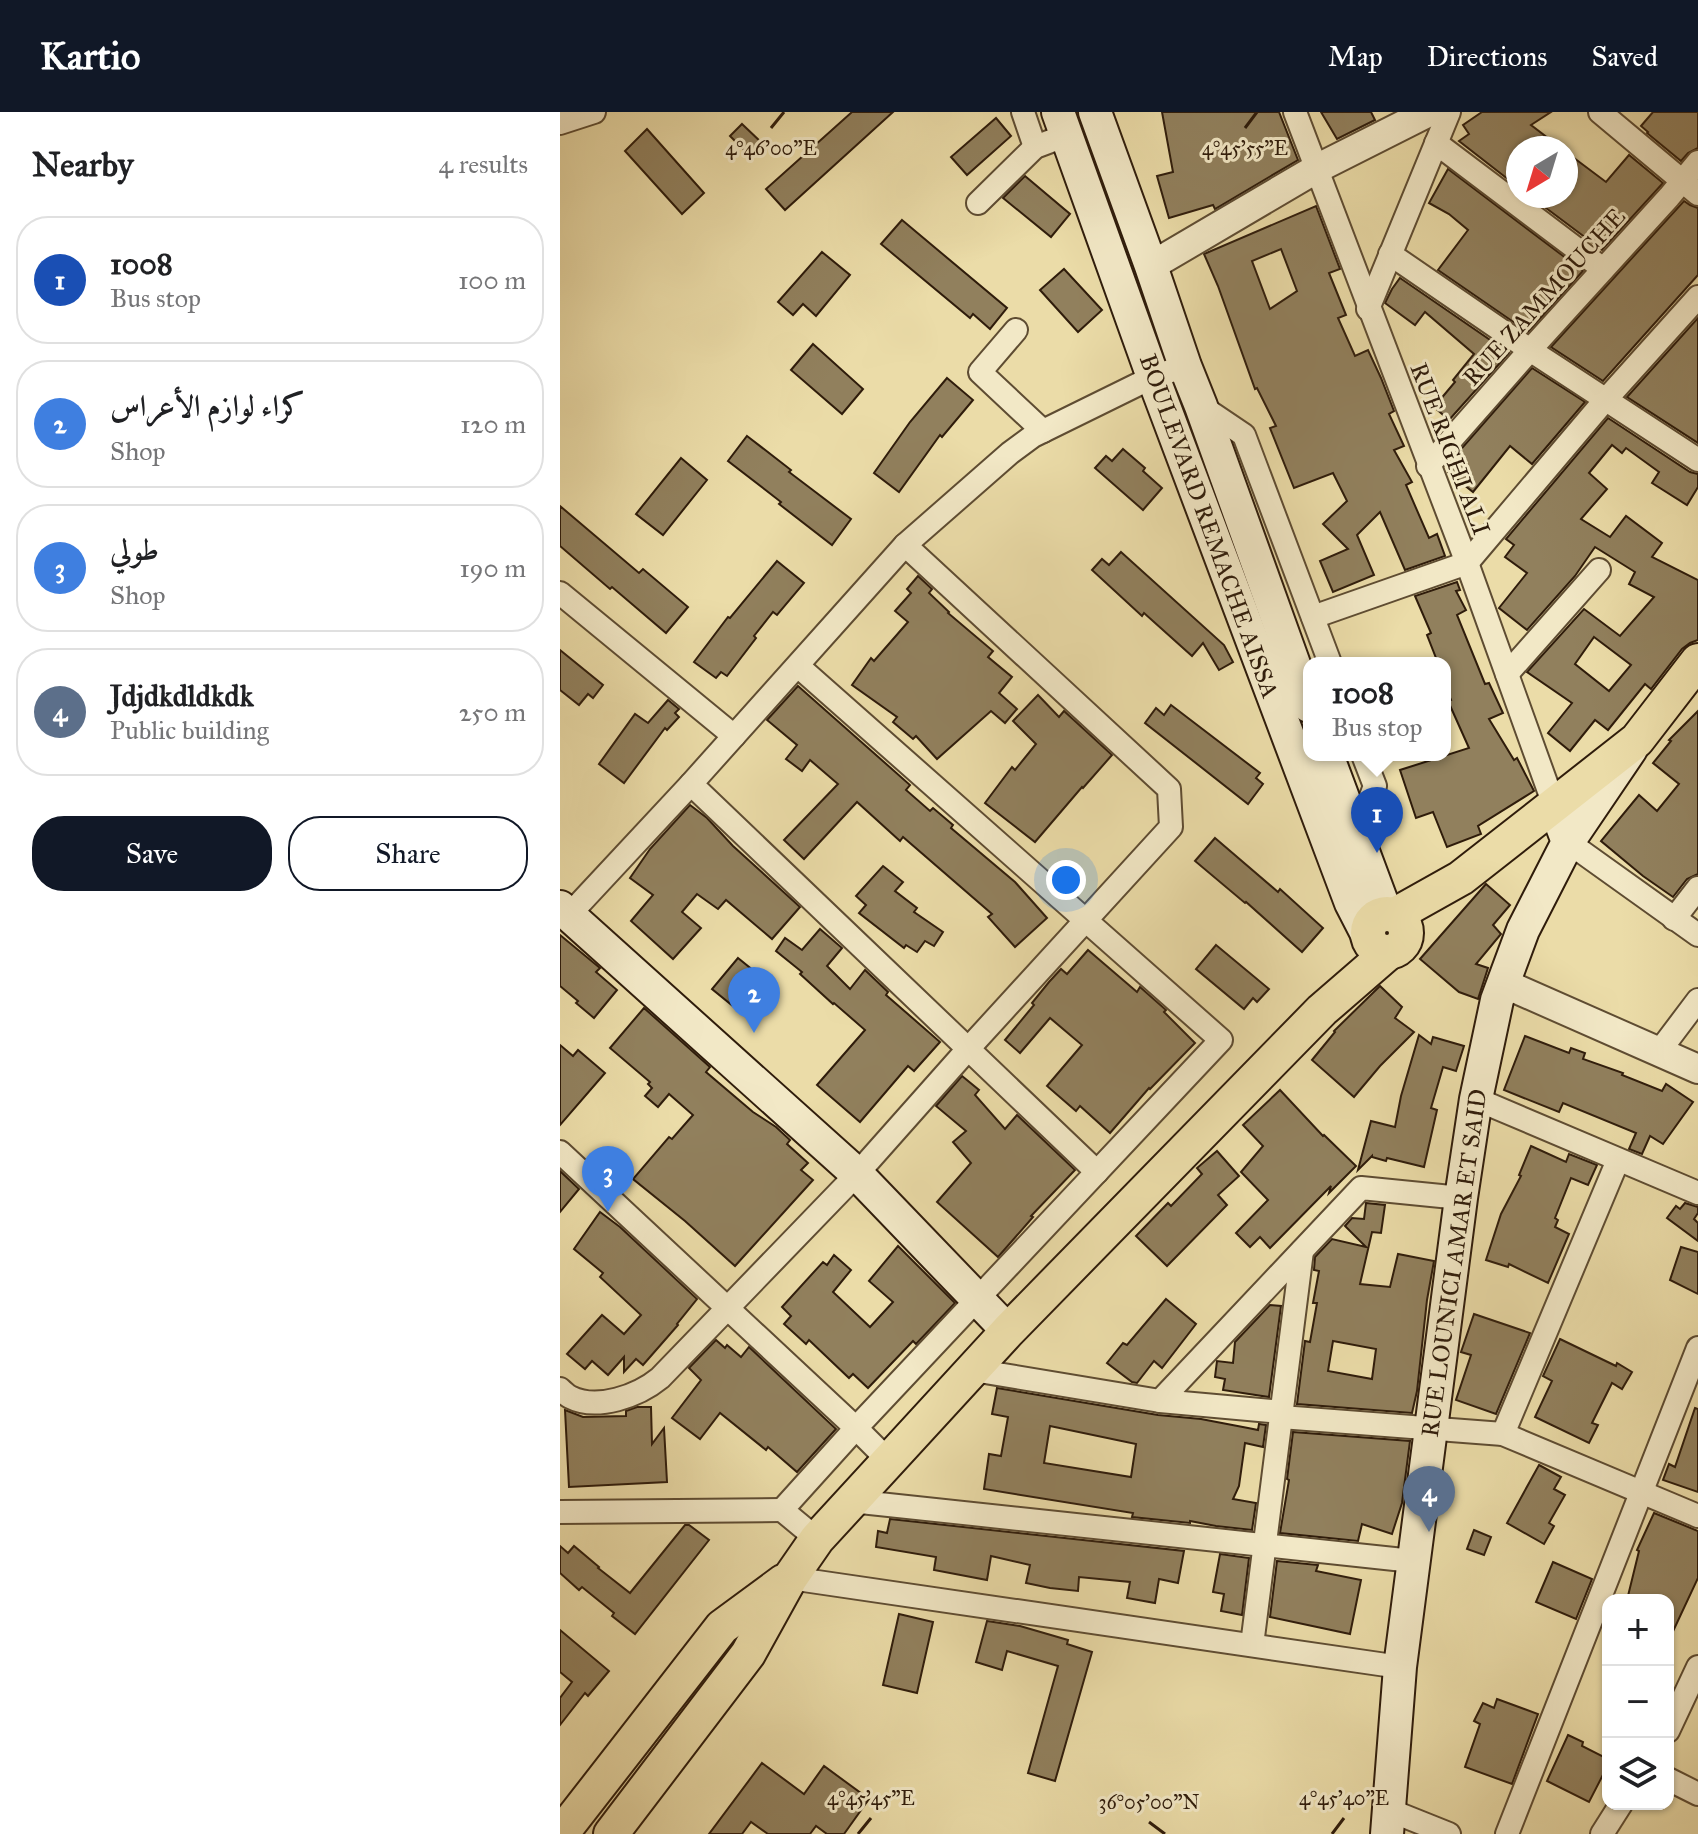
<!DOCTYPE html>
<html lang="en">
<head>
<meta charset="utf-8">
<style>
  body { margin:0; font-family:"IM FELL Great Primer",Amiri,serif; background:#f6f6f6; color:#202124 }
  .controls { position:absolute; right:24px; bottom:24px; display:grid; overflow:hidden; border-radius:16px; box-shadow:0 2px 6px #0004 }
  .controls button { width:72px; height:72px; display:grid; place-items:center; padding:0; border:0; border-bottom:2px solid #e0e0e0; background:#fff; color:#202124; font:40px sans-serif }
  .compass { position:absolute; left:946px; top:24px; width:72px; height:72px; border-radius:50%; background:#fff; box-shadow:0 2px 6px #0004; rotate:218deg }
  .you { position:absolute; left:506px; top:768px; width:28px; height:28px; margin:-20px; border:6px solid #fff; border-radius:50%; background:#1a73e8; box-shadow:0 0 0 12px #1a73e833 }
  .badge { display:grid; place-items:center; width:52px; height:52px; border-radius:50%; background:#111827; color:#fff; font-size:26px; font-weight:700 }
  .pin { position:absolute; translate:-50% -66px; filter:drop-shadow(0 2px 4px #0008) }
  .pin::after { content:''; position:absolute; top:42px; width:28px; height:24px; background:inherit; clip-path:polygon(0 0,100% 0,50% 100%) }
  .popup { position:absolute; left:743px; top:545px; width:148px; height:104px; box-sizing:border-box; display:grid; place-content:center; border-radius:16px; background:#fff; filter:drop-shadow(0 2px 6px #0005); font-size:26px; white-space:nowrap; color:#757577 }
  .popup b { font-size:30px; color:#202124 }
  .popup::after { content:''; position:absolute; left:50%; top:100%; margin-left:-16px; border:16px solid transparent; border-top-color:#fff }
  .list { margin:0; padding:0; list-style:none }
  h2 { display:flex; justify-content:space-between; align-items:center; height:104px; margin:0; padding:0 32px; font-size:34px }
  h2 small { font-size:26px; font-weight:400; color:#757577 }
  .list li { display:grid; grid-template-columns:52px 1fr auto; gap:24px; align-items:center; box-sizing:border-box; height:128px; margin:0 16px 16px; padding:0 16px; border:2px solid #e0e0e0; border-radius:32px }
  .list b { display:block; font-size:30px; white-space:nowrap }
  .list p { margin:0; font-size:26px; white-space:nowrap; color:#757577 }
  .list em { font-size:26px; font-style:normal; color:#757577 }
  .actions { display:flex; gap:16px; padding:24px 32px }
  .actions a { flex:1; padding:18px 0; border:2px solid #111827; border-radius:32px; text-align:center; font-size:28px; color:#111827 }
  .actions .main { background:#111827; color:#fff }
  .icon { flex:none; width:44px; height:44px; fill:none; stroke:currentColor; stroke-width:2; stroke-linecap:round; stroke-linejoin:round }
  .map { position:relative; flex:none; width:1138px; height:1722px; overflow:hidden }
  header { display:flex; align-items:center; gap:48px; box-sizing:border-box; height:112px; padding:0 40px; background:#111827; color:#fff }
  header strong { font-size:38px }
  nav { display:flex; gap:44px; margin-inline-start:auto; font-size:28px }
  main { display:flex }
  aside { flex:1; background:#fff }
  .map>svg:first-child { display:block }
  .building { fill:#91805d; stroke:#2f1c0b; stroke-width:2; fill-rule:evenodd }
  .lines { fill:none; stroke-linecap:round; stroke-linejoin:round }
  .minor-casing { stroke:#5e4c32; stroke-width:26 }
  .tertiary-casing { stroke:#5e4c32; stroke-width:32 }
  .secondary-casing { stroke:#2f1c0b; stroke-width:36 }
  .primary-casing { stroke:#2f1c0b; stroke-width:38 }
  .minor { stroke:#f2e8c6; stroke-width:22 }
  .tertiary { stroke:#f2e8c6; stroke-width:28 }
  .secondary { stroke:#f2e8c6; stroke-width:32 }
  .primary { stroke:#ebdca8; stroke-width:34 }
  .ticks { fill:none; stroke:#2f1c0b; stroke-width:3 }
  .labels { text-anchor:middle; stroke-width:6; stroke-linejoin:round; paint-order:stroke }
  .street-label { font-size:24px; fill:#2f1c0b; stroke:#f2e8c6 }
  .ticks-label { font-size:20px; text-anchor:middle; fill:#2f1c0b; stroke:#f2e8c6; stroke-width:6; stroke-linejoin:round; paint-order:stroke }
</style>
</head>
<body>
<header>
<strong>Kartio</strong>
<nav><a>Map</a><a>Directions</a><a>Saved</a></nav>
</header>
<main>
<aside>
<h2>Nearby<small>4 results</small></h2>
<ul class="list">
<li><span class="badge" style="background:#1a4fb4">1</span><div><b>1008</b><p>Bus stop</p></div><em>100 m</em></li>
<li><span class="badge" style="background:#3f7fe0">2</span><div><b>كراء لوازم الأعراس</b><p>Shop</p></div><em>120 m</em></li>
<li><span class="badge" style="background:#3f7fe0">3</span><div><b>طولي</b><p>Shop</p></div><em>190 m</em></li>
<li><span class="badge" style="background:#5c6f8a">4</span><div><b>Jdjdkdldkdk</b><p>Public building</p></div><em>250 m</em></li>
</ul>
<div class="actions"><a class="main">Save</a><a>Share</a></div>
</aside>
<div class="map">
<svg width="1138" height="1722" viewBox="0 0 1138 1722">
  <rect width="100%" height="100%" fill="#ebdca8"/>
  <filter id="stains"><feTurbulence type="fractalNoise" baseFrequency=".0025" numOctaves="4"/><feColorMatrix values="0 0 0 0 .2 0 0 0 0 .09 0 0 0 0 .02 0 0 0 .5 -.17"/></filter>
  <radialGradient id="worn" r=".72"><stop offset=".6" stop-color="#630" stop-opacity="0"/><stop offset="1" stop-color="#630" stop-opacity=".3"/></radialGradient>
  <!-- building -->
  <g class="building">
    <polygon points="292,0 333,0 225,98 206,77"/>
    <polygon points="602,0 719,0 738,48 655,97 653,93 609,106 597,64 613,60"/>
    <polygon points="761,0 811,0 815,8 777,27"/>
    <polygon points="922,0 991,0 971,13 1001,36 958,36 958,75 899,29 909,22 903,13"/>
    <polygon points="1093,0 1138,0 1138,36 1128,41 1121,49 1087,21 1088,20 1081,14"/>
    <polygon points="436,6 451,24 407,63 391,45"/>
    <polygon points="182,12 204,33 192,46 170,24"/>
    <polygon points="87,17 144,81 122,102 65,39"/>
    <polygon points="1006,40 1046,70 1069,43 1103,71 1042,138 970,84 1006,84"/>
    <polygon points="888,57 1023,159 968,220 878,158 908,118 889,102 869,91"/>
    <polygon points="465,64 510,102 491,125 443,86"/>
    <polygon points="1124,89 1130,93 1138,96 1138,163 1043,269 991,235"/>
    <path d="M756 94 780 157 769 161 786 203 778 206 795 244 808 238 821 266 834 299 829 302 844 334 834 338 852 370 846 373 869 426 877 422 885 444 845 458 820 400 797 423 814 463 773 480 760 449 788 437 763 412 787 389 773 361 734 376 710 316 716 314 697 276 695 277 658 174 644 142ZM721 137 737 179 710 197 692 149Z"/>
    <polygon points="342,108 447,196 430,217 413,202 410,206 321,132"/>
    <polygon points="262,140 290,163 256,204 243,192 233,203 218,190"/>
    <polygon points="504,157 542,198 518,220 480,178"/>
    <polygon points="840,166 949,241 889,308 874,295 895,270 893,268 914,242 865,200 855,213 825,191 832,177"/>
    <polygon points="1138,206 1138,331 1067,285"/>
    <polygon points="253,232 303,277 282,302 231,258"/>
    <polygon points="972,256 1025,290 972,352 950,334 913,380 888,360 899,347 895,344"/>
    <polygon points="387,266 413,288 382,325 380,323 339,380 314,361 350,310"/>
    <path d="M1048 306 1130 360 1138 362V375L1127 393 1092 371 1099 360 1066 336 1062 341 1052 333 1029 361 1047 377 1021 407 1050 425 1066 404 1102 431 1092 445 1138 468V528L1130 531 1122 537 1091 577 1085 572 1048 618 1035 608 1010 639 988 621 1012 591 967 560 1024 497 1060 524 1094 485 1069 472 1075 460 1035 435 1015 464 967 518 939 496 967 461 945 445 954 433 946 427ZM1034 525 1071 553 1049 579 1015 552Z"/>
    <polygon points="187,324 231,358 229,360 291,407 272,433 219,392 221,390 168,349"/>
    <polygon points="563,337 585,356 583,359 602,376 583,398 535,356 546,344 552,349"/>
    <polygon points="121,346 147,368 103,423 76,402"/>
    <polygon points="0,394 79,461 83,457 128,495 106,521 52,475 50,477 0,434"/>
    <polygon points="561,440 664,533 673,550 659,558 643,531 632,544 584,501 582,504 532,458 542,447 549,453"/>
    <polygon points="217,449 244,471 217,503 213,500 194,524 196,526 167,564 161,560 156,566 134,550 168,505 170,506"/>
    <polygon points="358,464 372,477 369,481 389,500 388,501 433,539 428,545 452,565 439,581 457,597 445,611 431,599 377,647 356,624 353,627 333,610 337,605 292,573 311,546 314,549 348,510 335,499 351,481 347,477"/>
    <polygon points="897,470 900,478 896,479 906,498 897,503 925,572 929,571 943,601 929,607 954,648 957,646 974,679 918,714 921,722 887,735 873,700 856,706 840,658 909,636 888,589 891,588 885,574 885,551 878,551 867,523 871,521 855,484"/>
    <polygon points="0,538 43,573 33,586 28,582 19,593 0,578"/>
    <polygon points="238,574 350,673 346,678 370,699 373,696 393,713 391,716 455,770 487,806 455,835 428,805 432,802 343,725 340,729 297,690 244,747 224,728 278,672 250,648 242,659 226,647 237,633 207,608"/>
    <polygon points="478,583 499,605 504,599 552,643 523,676 522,675 475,730 425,691 452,655 455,658 476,632 453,609"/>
    <polygon points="108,588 119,597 115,601 119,605 107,618 105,616 64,671 39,652 75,602 88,611"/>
    <polygon points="611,593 700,661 696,666 703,672 688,692 585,611 596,596 604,603"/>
    <polygon points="1138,599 1138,762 1127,767 1113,785 1083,764 1041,729 1079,683 1097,699 1119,672 1093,651 1111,629 1109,628"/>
    <polygon points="130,693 147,706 173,734 240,795 212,827 166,788 158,797 137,782 122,800 141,816 113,847 71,809 93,783 70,766 90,737"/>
    <polygon points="655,726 718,780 720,777 763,816 742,840 686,790 685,791 635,749"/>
    <polygon points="323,754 343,770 335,779 357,796 354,800 383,820 374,834 365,829 357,840 346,833 344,836 299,801 306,793 296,784"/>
    <polygon points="926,772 950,793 933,813 941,822 916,852 928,856 918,887 899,880 860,847"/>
    <polygon points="260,817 282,836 267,854 290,877 305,858 328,880 326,883 380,930 354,959 348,954 300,1010 257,973 305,918 274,891 273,892 240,862 242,860 216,839 225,826 242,838"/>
    <polygon points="0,823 40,856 36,860 57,878 34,906 16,891 18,889 0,874"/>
    <polygon points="656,833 709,877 697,890 693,886 684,897 636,857"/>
    <polygon points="528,838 577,880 580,875 606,898 604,900 635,931 590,977 589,976 550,1021 520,994 516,999 487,974 522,933 490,906 460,941 445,928 474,893 472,891 489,870 501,857 507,862"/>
    <polygon points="178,846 210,872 199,885 210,894 195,912 152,877"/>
    <polygon points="820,874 842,895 835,906 854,920 820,954 794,985 752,948 775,920 774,919"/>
    <polygon points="84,896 150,955 146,960 193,1000 216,1015 230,1028 227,1032 248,1051 241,1058 253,1068 175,1154 125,1109 73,1067 109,1025 112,1027 133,1003 109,982 98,995 85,984 92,976 88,972 90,970 50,936"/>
    <polygon points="859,923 871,932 873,925 904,934 896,959 883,955 871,996 877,998 864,1055 827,1046 826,1049 812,1045 812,1044 798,1058 811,1009 835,1015 841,984"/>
    <polygon points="965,924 1009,941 1011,936 1025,941 1023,947 1063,961 1062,963 1102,979 1106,972 1133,990 1103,1032 1090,1024 1082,1042 1069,1037 1076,1021 1003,991 999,1000 944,978"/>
    <polygon points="0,933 13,944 18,938 45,961 0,1013"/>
    <polygon points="402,964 419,978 415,983 445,1017 457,1003 515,1058 471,1104 473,1105 438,1145 377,1090 411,1051 393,1030 406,1019 376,994"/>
    <polygon points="720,978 763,1024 764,1023 796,1054 769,1081 771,1074 710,1136 700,1125 690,1135 676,1121 708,1088 681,1060 703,1034 683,1013"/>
    <polygon points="971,1034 1006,1050 1009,1042 1037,1053 1028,1073 1011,1066 995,1106 998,1108 995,1115 1009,1122 988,1171 949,1152 948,1155 926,1148 941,1102 961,1064 959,1063"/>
    <polygon points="657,1039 679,1064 658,1083 667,1093 607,1154 576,1124 608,1091 611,1094 642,1062 637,1056"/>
    <polygon points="0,1059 19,1077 0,1100"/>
    <path d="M806 1091 825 1093 821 1121 812 1120 800 1172 830 1175 838 1142 874 1149 867 1188 857 1279 852 1301 737 1292 745 1229 750 1230 757 1191H753L759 1159 754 1158 755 1145 772 1127 806 1135 785 1114 792 1106 804 1107ZM773 1229 816 1237 812 1267 768 1259Z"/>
    <polygon points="1125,1091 1138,1095 1138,1101 1134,1107 1138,1111 1138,1129 1107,1106 1116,1094 1120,1097"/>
    <polygon points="40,1100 60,1115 137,1187 117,1212 118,1213 83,1253 76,1247 64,1260 64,1245 48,1263 32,1249 25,1257 7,1242 42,1203 64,1222 81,1203 40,1165 43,1161 14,1137"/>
    <polygon points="338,1134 395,1191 356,1232 353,1229 308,1276 293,1262 289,1266 249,1228 246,1232 224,1212 231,1204 222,1195 263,1150 267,1153 274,1143 291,1158 273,1180 310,1215 333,1190 309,1169"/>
    <polygon points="1121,1135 1138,1140 1138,1182 1110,1168"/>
    <polygon points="606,1187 636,1212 602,1256 594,1249 577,1271 572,1270 547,1251 563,1231 567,1233"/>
    <polygon points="710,1193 721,1194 709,1285 663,1278 665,1267 655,1265 657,1249 673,1251 675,1230"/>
    <polygon points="914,1202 970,1221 936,1302 896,1288 911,1243 901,1240"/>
    <polygon points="1000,1227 1056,1254 1057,1251 1072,1260 1062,1277 1052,1271 1032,1311 1038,1313 1029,1331 975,1305 992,1269 983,1264"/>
    <polygon points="156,1228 165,1236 167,1233 181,1245 189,1235 276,1317 237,1360 208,1335 206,1338 160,1301 140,1327 112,1306 141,1268 129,1256"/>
    <path d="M437 1276 598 1303 641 1307 688 1316 698 1318 699 1312 706 1313 703 1335 685 1331 679 1374 673 1387 696 1391 692 1418 656 1414 630 1409V1411L572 1405 573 1401 424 1377 429 1342 441 1344 448 1305 432 1302ZM490 1314 576 1332 571 1365 484 1351Z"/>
    <polygon points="77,1295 91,1295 92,1332 104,1316 107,1370 9,1375 5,1298 23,1305 66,1304 66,1299"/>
    <polygon points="1135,1296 1138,1297 1138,1380 1103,1368 1109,1352 1115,1355"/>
    <polygon points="733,1320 850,1329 842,1391 832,1422 802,1412 798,1429 720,1421 729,1368 727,1367"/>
    <polygon points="979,1353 1001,1365 994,1377 1005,1383 989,1411 994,1414 984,1432 947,1411"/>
    <polygon points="1094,1401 1138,1419 1138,1466 1108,1530 1108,1488 1067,1488 1079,1439 1077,1438"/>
    <polygon points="330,1407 624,1439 618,1471 599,1467 595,1491 567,1486 570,1470 519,1465 518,1479 490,1476 466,1471 470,1453 431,1444 427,1468 374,1458 376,1445 316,1435 318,1419 327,1421"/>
    <polygon points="125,1413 129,1413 149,1428 75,1522 52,1504 54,1501 22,1475 19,1478 0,1461 0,1434 8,1441 14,1434 39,1455 38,1456 70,1481"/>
    <polygon points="914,1418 931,1425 924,1443 907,1437"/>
    <polygon points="660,1442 689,1446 682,1503 661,1499 664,1482 653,1480"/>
    <polygon points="717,1449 758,1453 756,1459 801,1468 790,1522 710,1505"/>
    <polygon points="993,1450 1032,1467 1016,1507 976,1490"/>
    <polygon points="339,1502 373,1510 357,1581 323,1573"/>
    <polygon points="427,1509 460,1514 508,1528 507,1532 532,1540 495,1669 468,1661 498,1554 447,1539 442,1558 416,1550"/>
    <polygon points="0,1518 49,1559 28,1584 25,1581 0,1613 0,1586 12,1570 0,1560"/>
    <polygon points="937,1587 978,1602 952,1672 905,1655 920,1612 914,1609 923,1591 934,1596"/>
    <polygon points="1008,1623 1023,1630 1022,1634 1048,1647 1048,1653 1029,1690 987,1669"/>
    <polygon points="202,1651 244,1682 264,1654 309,1687 284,1722 267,1722 256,1714 250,1722 208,1722 191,1710 182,1722 149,1722"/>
  </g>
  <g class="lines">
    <defs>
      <g id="minor">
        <polyline points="463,0 475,35"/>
        <polyline points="735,0 907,451 994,693"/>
        <polyline points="1040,0 1138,82"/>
        <polyline points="0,11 34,0"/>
        <polyline points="876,31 1043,157"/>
        <polyline points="418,91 475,35 507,23"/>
        <polyline points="830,142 970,238 1138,348"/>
        <polyline points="808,197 889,0"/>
        <polyline points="456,218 420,260 483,319"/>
        <polyline points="641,294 684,323 770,551"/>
        <polyline points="868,354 970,238 1109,85 1138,50"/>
        <polyline points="0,481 174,624"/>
        <polyline points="753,505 907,451 1040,294 1138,185"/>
        <polyline points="238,554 661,928 296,1316 222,1398 257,1427"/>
        <polyline points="947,562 1039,458"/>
        <polyline points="131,672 537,1060"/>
        <polyline points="796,724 815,674 803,643"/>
        <polyline points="1008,730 1138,823"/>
        <polyline points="9,803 131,672 345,433 450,341 473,324 593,265 625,254"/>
        <polyline points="1114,807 1138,776"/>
        <polyline points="1098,941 1138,888"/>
        <polyline points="916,987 1138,1081"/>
        <polyline points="0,1040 296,1316 329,1349"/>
        <polyline points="413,1258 600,1289 801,1076 901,1086"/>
        <path d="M0 1277C1 1278 9 1285 10 1285 37 1299 78 1284 100 1266L297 1062 408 937 611 715 609 677 345 433"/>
        <polyline points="600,1289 722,1300"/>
        <polyline points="721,1305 943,1322 1138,1404"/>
        <polyline points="943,1322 1058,1048"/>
        <polyline points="291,1389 853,1449"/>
        <polyline points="0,1400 222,1398"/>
        <polyline points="230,1466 840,1555"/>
        <polyline points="692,1533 742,1139"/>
        <polyline points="1108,1619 1138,1555"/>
        <polyline points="1108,1667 1138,1682"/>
        <polyline points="829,1698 889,1722"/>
        <polyline points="947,1722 1138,1236"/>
        <polyline points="1042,1722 1061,1692"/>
      </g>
      <g id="tertiary">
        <polyline points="591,154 756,57 869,0"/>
        <polyline points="943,871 1138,957"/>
      </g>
      <g id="secondary">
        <polyline points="498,0 593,265 791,791 808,824"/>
        <polyline points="535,0 591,154 625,254 641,294 749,594"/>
        <polyline points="767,643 826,801"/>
        <polyline points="1008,730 1071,637"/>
        <polyline points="0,795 297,1062 448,1219"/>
        <polyline points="827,1722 840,1555 901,1086 916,987 937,888 963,818 1008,730 994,693"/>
      </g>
      <g id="primary">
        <circle cx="827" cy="821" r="19"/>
        <polyline points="835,803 901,766 1077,628 1138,549"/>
        <polyline points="1,1722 162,1515 223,1470"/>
        <polyline points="51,1722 188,1542 230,1466 257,1427 448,1219 762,898 829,840"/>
      </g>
    </defs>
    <!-- minor casing -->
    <use href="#minor" class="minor-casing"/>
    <!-- tertiary casing -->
    <use href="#tertiary" class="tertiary-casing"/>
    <!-- secondary casing -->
    <use href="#secondary" class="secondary-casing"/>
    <!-- primary casing -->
    <use href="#primary" class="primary-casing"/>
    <!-- minor -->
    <use href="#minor" class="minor"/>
    <!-- tertiary -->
    <use href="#tertiary" class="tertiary"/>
    <!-- secondary -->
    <use href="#secondary" class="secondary"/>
    <!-- primary -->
    <use href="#primary" class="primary"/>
  </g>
  <!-- ticks -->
  <path class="ticks" d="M211 16 224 0M685 16 697 0M589 1710 605 1722M298 1722 311 1706M772 1722 784 1706"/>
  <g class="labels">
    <!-- street labels -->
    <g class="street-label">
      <text transform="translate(984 185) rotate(-48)" y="8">RUE ZAMMOUCHE</text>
      <text transform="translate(890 337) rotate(69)" y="8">RUE RIGHI ALI</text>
      <text transform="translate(649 414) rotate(70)" y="8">BOULEVARD REMACHE AISSA</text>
      <text transform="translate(894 1151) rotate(-82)" y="8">RUE LOUNICI AMAR ET SAID</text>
    </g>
  </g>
  <g class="ticks-label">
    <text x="685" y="43">4°45'55"E</text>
    <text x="211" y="43">4°46'00"E</text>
    <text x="311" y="1693">4°45'45"E</text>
    <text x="784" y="1693">4°45'40"E</text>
    <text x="589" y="1697">36°05'00"N</text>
  </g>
  <rect width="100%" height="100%" filter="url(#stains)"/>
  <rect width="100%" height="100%" fill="url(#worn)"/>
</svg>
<div class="controls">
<button>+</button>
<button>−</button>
<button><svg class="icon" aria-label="layers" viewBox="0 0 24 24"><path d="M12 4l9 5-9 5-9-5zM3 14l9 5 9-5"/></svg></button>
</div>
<svg class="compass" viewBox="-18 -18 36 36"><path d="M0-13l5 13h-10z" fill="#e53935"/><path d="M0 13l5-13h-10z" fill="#757577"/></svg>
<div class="you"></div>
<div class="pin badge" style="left:817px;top:741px;background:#1a4fb4">1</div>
<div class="popup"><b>1008</b>Bus stop</div>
<div class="pin badge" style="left:194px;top:921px;background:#3f7fe0">2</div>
<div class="pin badge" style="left:48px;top:1100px;background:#3f7fe0">3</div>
<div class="pin badge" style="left:869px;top:1420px;background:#5c6f8a">4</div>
</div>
</main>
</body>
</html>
